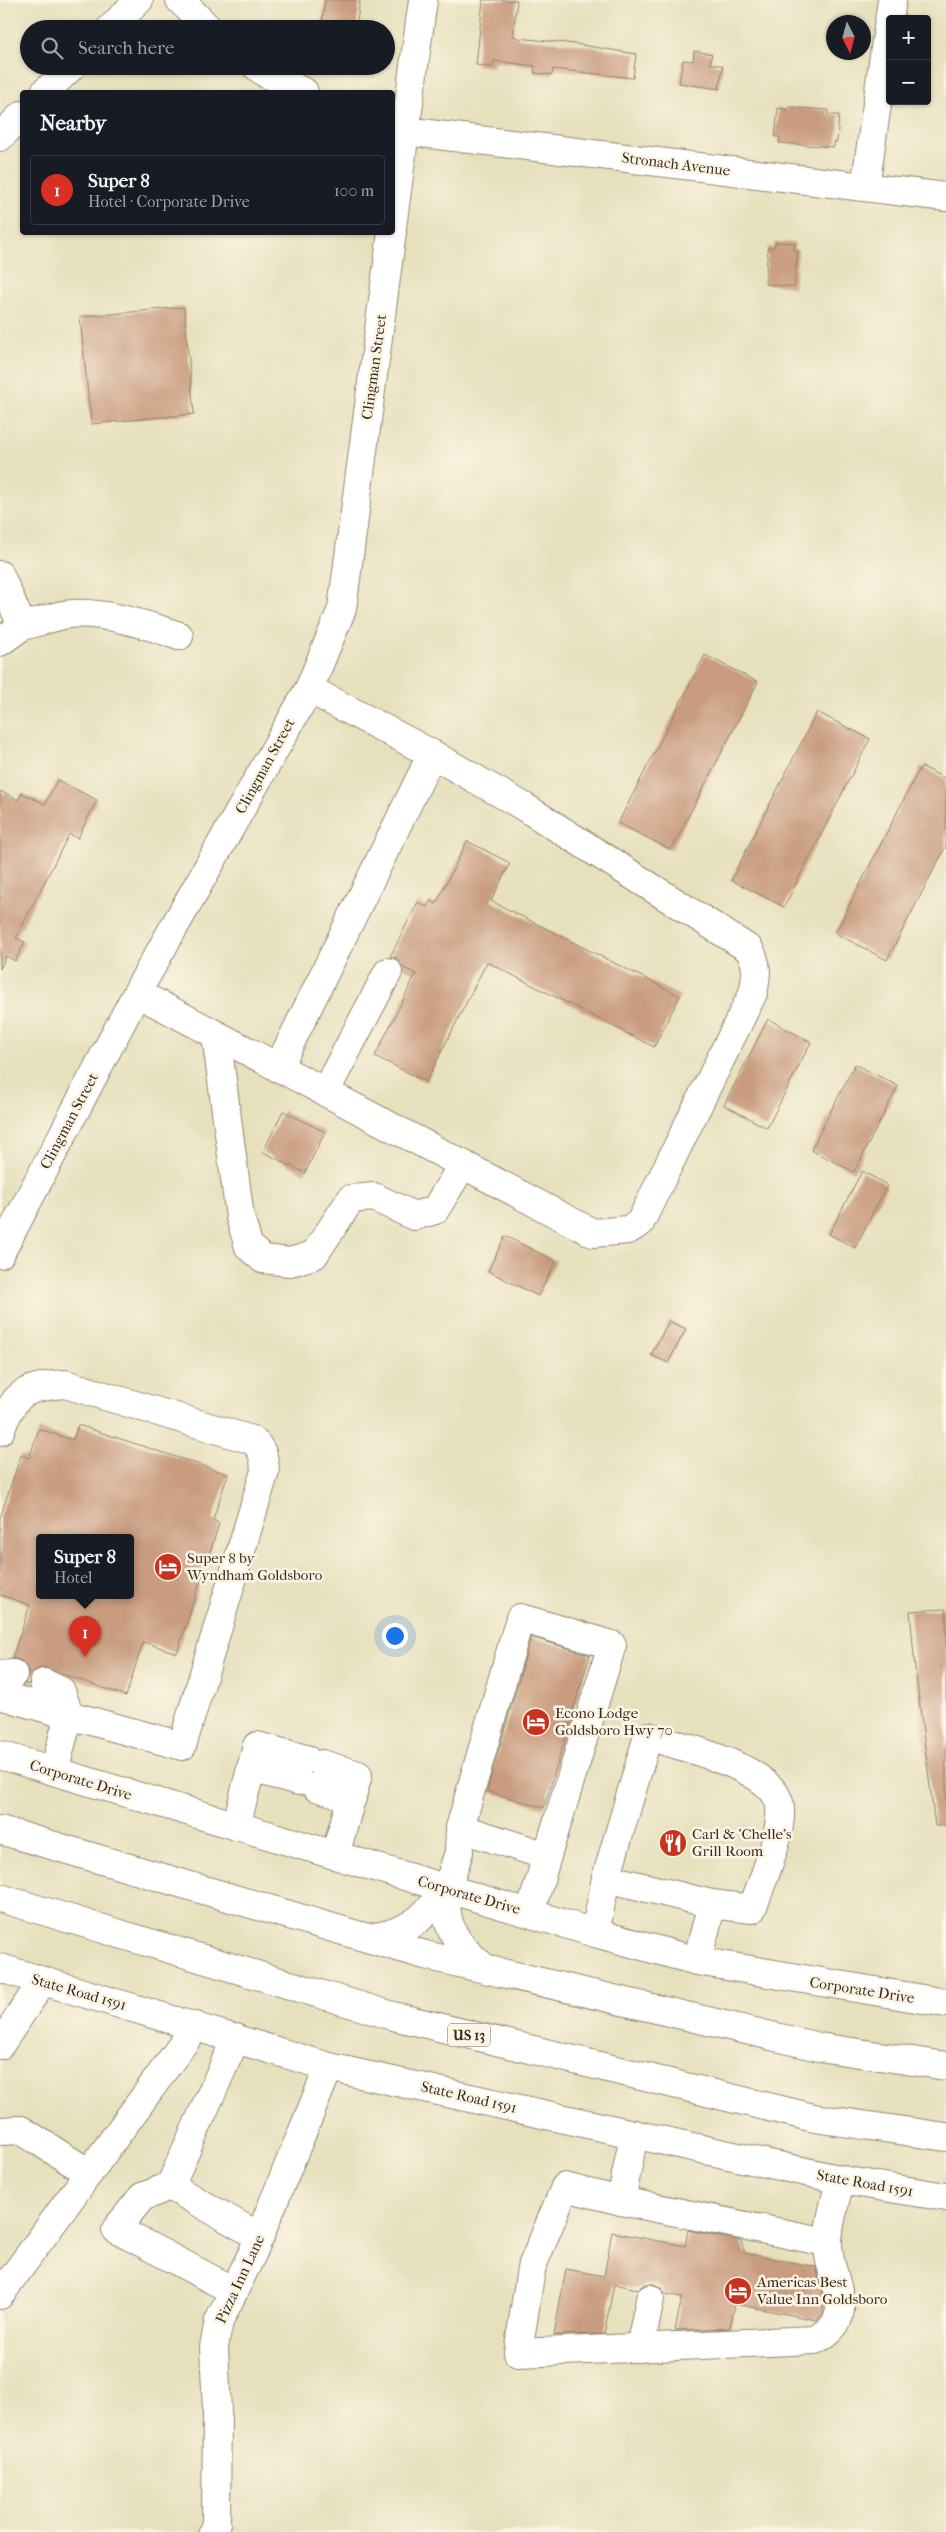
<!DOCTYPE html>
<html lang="en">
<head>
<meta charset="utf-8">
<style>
  body { margin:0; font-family:"IM FELL French Canon",serif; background:#20242c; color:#f1f3f6 }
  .controls { position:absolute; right:15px; top:15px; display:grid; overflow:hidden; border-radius:5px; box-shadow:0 1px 4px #0004 }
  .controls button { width:45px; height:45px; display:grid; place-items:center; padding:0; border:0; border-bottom:1px solid #363941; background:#171b24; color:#f1f3f6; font:25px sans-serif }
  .compass { position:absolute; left:826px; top:15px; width:45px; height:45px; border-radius:50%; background:#171b24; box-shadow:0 1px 4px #0004; rotate:174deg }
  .you { position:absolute; left:394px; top:1635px; width:18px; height:18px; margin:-12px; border:4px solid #fff; border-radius:50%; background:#1a73e8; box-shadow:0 0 0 8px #1a73e833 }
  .badge { display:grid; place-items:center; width:32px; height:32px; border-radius:50%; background:#d93025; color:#fff; font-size:16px; font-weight:700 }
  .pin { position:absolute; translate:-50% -41px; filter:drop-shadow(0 1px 2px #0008) }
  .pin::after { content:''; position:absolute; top:26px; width:18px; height:15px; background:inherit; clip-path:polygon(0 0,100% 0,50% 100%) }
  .popup { position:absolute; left:36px; top:1534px; width:98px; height:65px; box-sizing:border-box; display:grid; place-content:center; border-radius:5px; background:#171b24; filter:drop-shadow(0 1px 4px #0005); font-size:16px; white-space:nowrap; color:#9ea1a6 }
  .popup b { font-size:19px; color:#f1f3f6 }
  .popup::after { content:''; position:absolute; left:50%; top:100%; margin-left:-10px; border:10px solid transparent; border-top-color:#171b24 }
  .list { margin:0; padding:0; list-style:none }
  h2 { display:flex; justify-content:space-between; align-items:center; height:65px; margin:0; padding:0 20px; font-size:21px }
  h2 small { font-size:16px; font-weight:400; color:#9ea1a6 }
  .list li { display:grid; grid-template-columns:32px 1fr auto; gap:15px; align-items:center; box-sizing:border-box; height:70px; margin:0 10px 10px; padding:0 10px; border:1px solid #363941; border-radius:5px }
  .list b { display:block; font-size:19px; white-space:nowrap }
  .list p { margin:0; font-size:16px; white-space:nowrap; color:#9ea1a6 }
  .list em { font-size:16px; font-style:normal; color:#9ea1a6 }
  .icon { flex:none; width:28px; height:28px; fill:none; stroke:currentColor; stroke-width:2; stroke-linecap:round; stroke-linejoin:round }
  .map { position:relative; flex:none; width:946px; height:2532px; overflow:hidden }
  .search { position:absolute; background:#171b24; box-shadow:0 1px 4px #0004; left:20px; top:20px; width:375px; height:55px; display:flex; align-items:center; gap:12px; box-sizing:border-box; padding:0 18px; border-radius:28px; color:#9ea1a6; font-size:19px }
  .panel { position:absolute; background:#171b24; box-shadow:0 1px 4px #0004; left:20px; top:90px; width:375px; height:145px; border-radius:5px }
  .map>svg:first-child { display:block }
  .building { fill:#c99c7f; fill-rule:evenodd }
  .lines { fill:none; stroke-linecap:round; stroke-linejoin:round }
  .minor-casing { stroke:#91856e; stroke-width:30 }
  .highway-casing { stroke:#91856e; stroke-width:30 }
  .minor { stroke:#fff; stroke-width:28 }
  .highway { stroke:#fff; stroke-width:28 }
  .labels { text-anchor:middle; stroke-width:5; stroke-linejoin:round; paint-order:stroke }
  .shield { fill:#fcf5e5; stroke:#75675a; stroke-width:1 }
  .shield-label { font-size:14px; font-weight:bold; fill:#3b2a1e }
  .street-label { font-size:15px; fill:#3b2a1e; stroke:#fcf5e5 }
  .poi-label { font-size:15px; fill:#3b2a1e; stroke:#fcf5e5; text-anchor:start }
</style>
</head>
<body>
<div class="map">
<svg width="946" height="2532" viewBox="0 0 946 2532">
  <rect width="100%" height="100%" fill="#fcf5e5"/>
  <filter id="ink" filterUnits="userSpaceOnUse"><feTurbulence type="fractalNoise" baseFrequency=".02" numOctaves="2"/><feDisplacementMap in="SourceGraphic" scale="10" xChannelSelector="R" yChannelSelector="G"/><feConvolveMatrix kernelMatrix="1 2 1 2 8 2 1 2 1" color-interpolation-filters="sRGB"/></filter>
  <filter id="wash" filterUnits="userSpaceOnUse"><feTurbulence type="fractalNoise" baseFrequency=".0096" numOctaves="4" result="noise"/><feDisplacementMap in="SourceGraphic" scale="20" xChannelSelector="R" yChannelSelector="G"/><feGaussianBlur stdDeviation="1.12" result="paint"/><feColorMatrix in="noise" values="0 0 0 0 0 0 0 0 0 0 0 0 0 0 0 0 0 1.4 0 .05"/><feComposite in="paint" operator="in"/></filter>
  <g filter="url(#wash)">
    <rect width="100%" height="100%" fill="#e7e0bd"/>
    <g id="blocks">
      <!-- building -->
      <g class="building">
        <polygon points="325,0 360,0 356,29 321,29"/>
        <polygon points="483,0 517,0 513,36 518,38 576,44 636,54 633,78 553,69 552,75 534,73 535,66 494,61 493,67 476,65"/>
        <polygon points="694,51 712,54 710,63 723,66 719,89 679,83 683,60 693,61"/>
        <polygon points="788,107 828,110 828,115 839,115 837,142 834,142 834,147 779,143 780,137 775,137 778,108 788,110"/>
        <polygon points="775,242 795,243 794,250 798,250 794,287 765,284 768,247 774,248"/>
        <polygon points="184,307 194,414 91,424 80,317"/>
        <polygon points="705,655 758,682 671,850 618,823"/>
        <polygon points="817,712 870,739 784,907 731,880"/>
        <polygon points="921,766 946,779 946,846 887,960 835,933"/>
        <polygon points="57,780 97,800 78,838 69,834 16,938 25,942 15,961 6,956 0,969 0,791 18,800 22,793 45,804"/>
        <polygon points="467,841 510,863 491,901 680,996 654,1047 487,962 426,1082 375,1056 416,974 402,967 396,958 390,957 418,902 427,907 430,901 436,904"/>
        <polygon points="768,1019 811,1042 767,1128 724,1105"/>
        <polygon points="855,1064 898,1086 854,1172 811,1150"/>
        <polygon points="283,1111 325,1132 305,1173 263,1152"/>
        <polygon points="862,1171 887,1185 855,1248 829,1234"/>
        <polygon points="505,1236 556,1261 538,1296 488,1271"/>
        <polygon points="669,1321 686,1329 668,1363 651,1355"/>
        <path d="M78 1425 228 1474 213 1519 219 1524 177 1653 143 1642 126 1696 43 1667 36 1670 30 1676 29 1685 25 1684 29 1673 26 1666 20 1660 12 1658 30 1605 0 1595V1518L21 1455 29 1458 39 1429 73 1440ZM40 1538H130V1596H40Z"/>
        <polygon points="946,1609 946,1825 935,1826 915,1668 910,1611"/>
        <polygon points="531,1637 590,1655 544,1808 487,1791"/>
        <polygon points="688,2230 741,2241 745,2253 816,2267 824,2298 823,2313 817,2320 735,2304 730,2328 675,2330 682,2297 665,2294 660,2287 653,2284 645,2284 638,2289 614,2284 604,2334 554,2335 566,2269 604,2276 612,2232 685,2246"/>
      </g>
    </g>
  </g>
  <g filter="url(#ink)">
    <use href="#blocks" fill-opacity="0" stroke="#91856e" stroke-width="1"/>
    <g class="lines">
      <defs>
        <g id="minor">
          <polyline points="180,0 209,29"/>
          <polyline points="110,29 139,0"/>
          <polyline points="256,66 265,73 304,92"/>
          <polyline points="45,92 72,66"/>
          <polyline points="392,127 405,131 946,197"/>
          <polyline points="0,137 22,115"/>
          <polyline points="865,187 892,0"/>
          <polyline points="392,227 423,0"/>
          <path d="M0 575 22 626C35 623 49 618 63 615 96 609 148 625 179 636"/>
          <polyline points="0,642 22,626"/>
          <path d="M137 993 593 1233 628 1230 640 1223 753 993C757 975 758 964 749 949L526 808 432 754 309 689"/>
          <polyline points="216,1035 240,1217 249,1247 263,1259 290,1262 314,1255 351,1199 374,1197 414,1216 435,1210 463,1164"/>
          <polyline points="278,1068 432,754"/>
          <polyline points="325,1092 388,972"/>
          <polyline points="0,1254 140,987 309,689 342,609 392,232"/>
          <path d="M0 1431C15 1392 24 1387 65 1384L252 1440C263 1449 264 1457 265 1471L182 1746 69 1715 61 1691 44 1683"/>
          <polyline points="0,1675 13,1674"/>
          <polyline points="0,1695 69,1715 54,1771"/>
          <polyline points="0,1755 595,1933 697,1961 946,2003"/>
          <polyline points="322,1764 358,1775 335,1855"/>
          <polyline points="251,1768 299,1781"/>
          <polyline points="316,1787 352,1798"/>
          <polyline points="236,1826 257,1746 306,1759"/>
          <polyline points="460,1828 520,1618 612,1645 547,1856"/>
          <polyline points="606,1878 712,1904"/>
          <polyline points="447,1889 459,1852 460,1828 547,1856 530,1913"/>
          <path d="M595 1933 606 1878 648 1736C680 1746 769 1767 779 1802 786 1827 761 1884 752 1909L712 1904 697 1961"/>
          <polyline points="0,1968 329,2067 847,2181 946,2197"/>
          <polyline points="0,2045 43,1981"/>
          <polyline points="0,2131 21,2130 89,2173"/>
          <path d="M634 2134 621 2201 565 2187 531 2269 518 2353 815 2340C864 2316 826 2278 828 2241 829 2221 836 2199 840 2180"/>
          <polyline points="170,2186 260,2237"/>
          <polyline points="621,2201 827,2242"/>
          <polyline points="234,2291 116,2229 142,2197 170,2186 236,2038"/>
          <polyline points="0,2295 196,2026"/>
          <polyline points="640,2348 650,2299"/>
          <polyline points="213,2532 216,2523 217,2411 214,2347 219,2321 253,2252 329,2067"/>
        </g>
        <g id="highway">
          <polyline points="0,1830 425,1955 819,2047 946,2066"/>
          <path d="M447 1889C442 1926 457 1946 485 1968"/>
          <polyline points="0,1898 393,2016 814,2118 946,2137"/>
          <path d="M369 1938C408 1933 423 1919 447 1889"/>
        </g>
      </defs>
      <!-- minor casing -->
      <use href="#minor" class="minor-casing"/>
      <!-- highway casing -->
      <use href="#highway" class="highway-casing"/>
      <!-- minor -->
      <use href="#minor" class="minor"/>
      <!-- highway -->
      <use href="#highway" class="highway"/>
    </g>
  </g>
  <!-- icons -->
  <defs>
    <symbol id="hotel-disc" viewBox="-11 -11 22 22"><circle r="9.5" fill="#c8321e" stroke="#fcf5e5"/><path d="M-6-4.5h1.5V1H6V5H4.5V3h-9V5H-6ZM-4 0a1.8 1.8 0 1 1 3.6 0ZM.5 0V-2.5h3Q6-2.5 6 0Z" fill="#fff"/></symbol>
    <symbol id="restaurant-disc" viewBox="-11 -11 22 22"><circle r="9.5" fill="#c8321e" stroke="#fcf5e5"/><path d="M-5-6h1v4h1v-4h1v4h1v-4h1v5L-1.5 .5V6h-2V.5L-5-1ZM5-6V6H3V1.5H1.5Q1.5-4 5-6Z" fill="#fff"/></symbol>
  </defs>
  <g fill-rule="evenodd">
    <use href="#hotel-disc" x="152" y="1551" width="32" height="32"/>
    <use href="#hotel-disc" x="520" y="1706" width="32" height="32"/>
    <use href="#restaurant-disc" x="657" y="1827" width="32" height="32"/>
    <use href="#hotel-disc" x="722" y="2275" width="32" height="32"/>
  </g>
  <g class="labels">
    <!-- shield labels -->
    <rect class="shield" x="448" y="2023.5" width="42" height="23" rx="4"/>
    <g class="shield-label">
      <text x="469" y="2040">US 13</text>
    </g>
    <!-- street labels -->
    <g class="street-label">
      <text transform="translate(676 164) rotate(7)" y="5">Stronach Avenue</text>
      <text transform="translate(374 367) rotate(-82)" y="5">Clingman Street</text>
      <text transform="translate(265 766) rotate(-61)" y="5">Clingman Street</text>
      <text transform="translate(69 1121) rotate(-62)" y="5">Clingman Street</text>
      <text transform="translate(81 1780) rotate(17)" y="5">Corporate Drive</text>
      <text transform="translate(469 1895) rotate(16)" y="5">Corporate Drive</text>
      <text transform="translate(862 1990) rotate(9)" y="5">Corporate Drive</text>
      <text transform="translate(79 1992) rotate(16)" y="5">State Road 1591</text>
      <text transform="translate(469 2097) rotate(13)" y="5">State Road 1591</text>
      <text transform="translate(865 2183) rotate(10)" y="5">State Road 1591</text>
      <text transform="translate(240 2279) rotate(-65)" y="5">Pizza Inn Lane</text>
    </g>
    <!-- poi labels -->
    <g class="poi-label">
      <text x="187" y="1563">Super 8 by<tspan x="187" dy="17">Wyndham Goldsboro</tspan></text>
      <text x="555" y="1718">Econo Lodge<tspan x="555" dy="17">Goldsboro Hwy 70</tspan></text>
      <text x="692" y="1839">Carl &amp; 'Chelle's<tspan x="692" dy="17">Grill Room</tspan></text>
      <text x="757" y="2287">Americas Best<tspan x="757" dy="17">Value Inn Goldsboro</tspan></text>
    </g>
  </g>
</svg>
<div class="controls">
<button>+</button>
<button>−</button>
</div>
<svg class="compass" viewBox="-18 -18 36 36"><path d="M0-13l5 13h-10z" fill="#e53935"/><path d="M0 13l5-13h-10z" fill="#9ea1a6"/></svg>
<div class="you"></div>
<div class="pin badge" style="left:85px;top:1657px">1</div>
<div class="popup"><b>Super 8</b>Hotel</div>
<div class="search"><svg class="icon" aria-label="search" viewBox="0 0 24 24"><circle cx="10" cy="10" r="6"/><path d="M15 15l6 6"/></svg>Search here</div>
<section class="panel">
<h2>Nearby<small></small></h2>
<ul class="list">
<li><span class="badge">1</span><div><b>Super 8</b><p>Hotel · Corporate Drive</p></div><em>100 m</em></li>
</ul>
</section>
</div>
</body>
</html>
